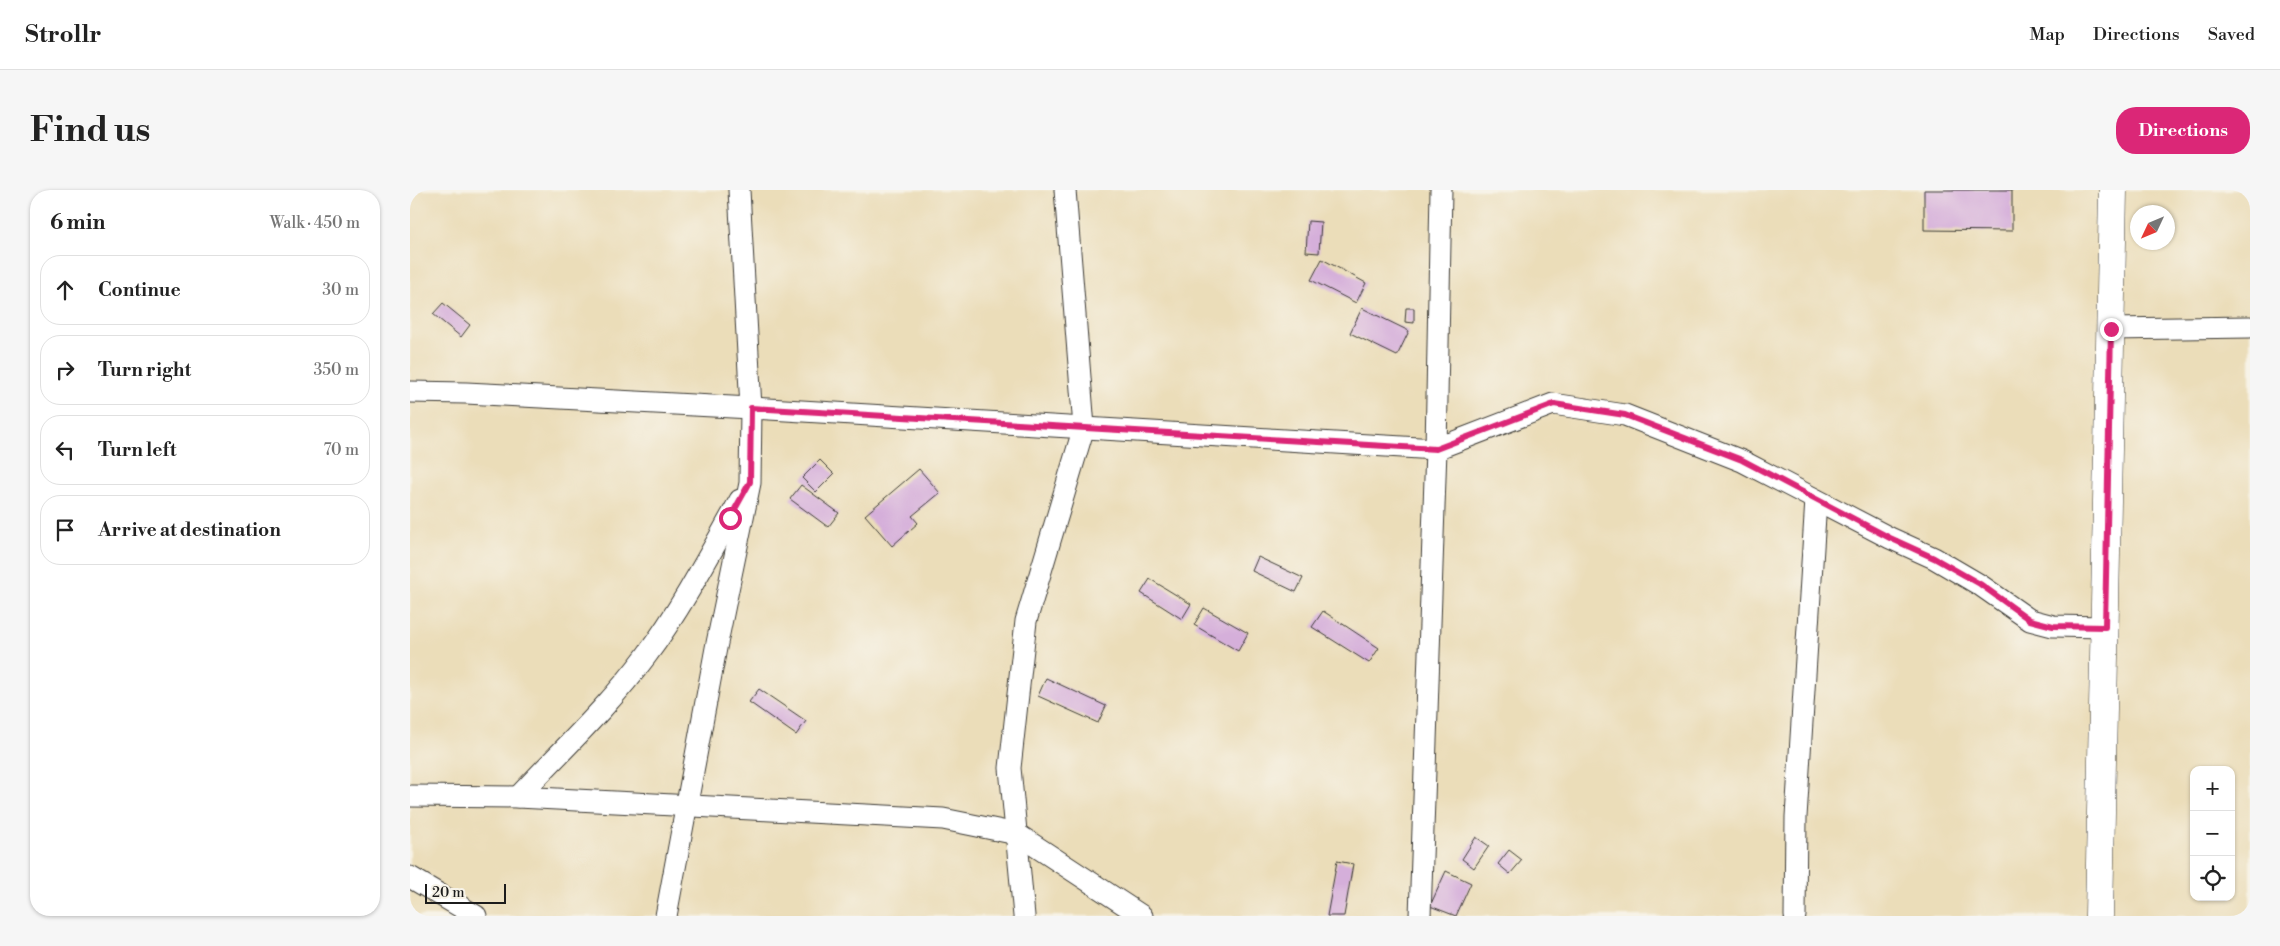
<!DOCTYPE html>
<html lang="en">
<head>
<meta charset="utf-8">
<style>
  body { margin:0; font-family:"Libre Bodoni",serif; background:#f6f6f6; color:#222 }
  .controls { position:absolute; right:15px; bottom:15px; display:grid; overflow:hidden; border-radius:10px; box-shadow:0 1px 4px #0004 }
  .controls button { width:45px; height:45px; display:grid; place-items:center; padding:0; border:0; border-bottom:1px solid #e0e0e0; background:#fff; color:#222; font:25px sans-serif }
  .compass { position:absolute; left:1720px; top:15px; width:45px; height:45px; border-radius:50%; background:#fff; box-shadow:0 1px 4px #0004; rotate:226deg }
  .scale { position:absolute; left:15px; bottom:12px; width:81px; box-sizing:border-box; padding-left:5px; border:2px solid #1c1c1c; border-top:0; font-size:14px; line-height:18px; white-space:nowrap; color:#1c1c1c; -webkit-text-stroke:4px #f7f3e8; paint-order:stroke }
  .stop { position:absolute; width:15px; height:15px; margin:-11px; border:4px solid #db2777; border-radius:50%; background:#fff }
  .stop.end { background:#db2777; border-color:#fff; box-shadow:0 1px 5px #0008 }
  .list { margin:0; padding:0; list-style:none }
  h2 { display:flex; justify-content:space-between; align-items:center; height:65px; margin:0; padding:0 20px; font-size:21px }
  h2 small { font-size:16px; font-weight:400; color:#767676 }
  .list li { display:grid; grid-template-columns:32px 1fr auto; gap:15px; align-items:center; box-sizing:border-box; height:70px; margin:0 10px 10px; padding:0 10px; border:1px solid #e0e0e0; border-radius:20px }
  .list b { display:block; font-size:19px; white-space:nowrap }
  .list em { font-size:16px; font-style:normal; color:#767676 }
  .icon { flex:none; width:28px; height:28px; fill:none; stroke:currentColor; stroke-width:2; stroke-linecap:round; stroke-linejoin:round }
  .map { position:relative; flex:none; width:1840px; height:726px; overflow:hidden; border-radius:20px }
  header { display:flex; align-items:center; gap:30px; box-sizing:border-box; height:70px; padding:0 25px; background:#fff; border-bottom:1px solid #e0e0e0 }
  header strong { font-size:24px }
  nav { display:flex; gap:28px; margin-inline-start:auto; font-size:18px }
  .intro { display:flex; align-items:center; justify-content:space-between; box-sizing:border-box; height:120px; padding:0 30px }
  h1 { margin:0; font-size:35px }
  .button { padding:12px 22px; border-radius:20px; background:#db2777; color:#fff; font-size:18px; font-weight:700 }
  main { display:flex; gap:30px; padding:0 30px }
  aside { flex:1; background:#fff; border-radius:20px; box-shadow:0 1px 4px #0004 }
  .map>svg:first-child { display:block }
  .building { fill:#d5afda }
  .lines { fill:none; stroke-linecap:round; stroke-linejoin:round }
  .street-casing { stroke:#3b3934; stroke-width:23 }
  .primary-casing { stroke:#3b3934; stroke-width:29 }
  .street { stroke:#fff; stroke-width:21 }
  .primary { stroke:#fff; stroke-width:28 }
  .route { stroke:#db2777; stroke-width:6 }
</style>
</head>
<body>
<header>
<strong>Strollr</strong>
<nav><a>Map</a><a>Directions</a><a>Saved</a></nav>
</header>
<div class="intro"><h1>Find us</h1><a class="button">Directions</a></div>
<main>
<aside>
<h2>6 min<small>Walk · 450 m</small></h2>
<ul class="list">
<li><svg class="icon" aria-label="ahead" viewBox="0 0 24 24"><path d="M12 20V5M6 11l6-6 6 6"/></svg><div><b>Continue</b></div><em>30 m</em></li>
<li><svg class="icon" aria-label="right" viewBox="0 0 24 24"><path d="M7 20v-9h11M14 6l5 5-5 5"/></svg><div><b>Turn right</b></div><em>350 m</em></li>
<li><svg class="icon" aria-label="left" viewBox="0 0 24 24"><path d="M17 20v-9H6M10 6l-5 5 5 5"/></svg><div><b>Turn left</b></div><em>70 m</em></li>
<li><svg class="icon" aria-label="arrive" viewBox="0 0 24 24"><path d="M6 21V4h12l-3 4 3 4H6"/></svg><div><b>Arrive at destination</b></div></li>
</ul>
</aside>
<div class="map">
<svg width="1840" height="726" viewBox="0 0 1840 726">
  <rect width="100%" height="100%" fill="#f7f3e8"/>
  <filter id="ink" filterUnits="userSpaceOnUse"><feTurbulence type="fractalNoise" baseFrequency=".02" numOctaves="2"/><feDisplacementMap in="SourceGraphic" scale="10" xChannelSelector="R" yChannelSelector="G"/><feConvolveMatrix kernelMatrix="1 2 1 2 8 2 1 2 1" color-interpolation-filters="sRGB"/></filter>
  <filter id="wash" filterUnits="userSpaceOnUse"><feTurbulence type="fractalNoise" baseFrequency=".0096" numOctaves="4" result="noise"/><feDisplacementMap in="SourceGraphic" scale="20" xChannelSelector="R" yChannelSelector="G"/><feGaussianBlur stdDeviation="1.12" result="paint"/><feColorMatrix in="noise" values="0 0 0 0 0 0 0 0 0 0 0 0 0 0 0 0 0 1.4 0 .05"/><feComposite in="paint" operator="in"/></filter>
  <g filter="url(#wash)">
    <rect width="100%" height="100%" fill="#ebddb9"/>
    <g id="blocks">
      <!-- building -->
      <g class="building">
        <polygon points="1514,0 1602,0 1602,41 1514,40"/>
        <polygon points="898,31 911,32 909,63 896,62"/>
        <polygon points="912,69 956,93 946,113 901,90"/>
        <polygon points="33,113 60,135 51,147 23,124"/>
        <polygon points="952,118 999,141 987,166 940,143"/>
        <polygon points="996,118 1004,118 1004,133 995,132"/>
        <polygon points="410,270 424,284 406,302 392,288"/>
        <polygon points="509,279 530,303 502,326 508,333 482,356 455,325"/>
        <polygon points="391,295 429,323 418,337 380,309"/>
        <polygon points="848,367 893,388 886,402 842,381"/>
        <polygon points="740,389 781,414 772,429 731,403"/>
        <polygon points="794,418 838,443 828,461 784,435"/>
        <polygon points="913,421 969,458 959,473 902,437"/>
        <polygon points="636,488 696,516 688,533 628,506"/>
        <polygon points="349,499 396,531 386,545 339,512"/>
        <polygon points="1066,647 1079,656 1064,678 1052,669"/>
        <polygon points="1099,660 1112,670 1100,684 1088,674"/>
        <polygon points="927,671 943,674 934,726 917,726"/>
        <polygon points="1036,681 1061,693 1046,726 1020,716"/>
      </g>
    </g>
  </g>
  <g filter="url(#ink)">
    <use href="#blocks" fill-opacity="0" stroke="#3b3934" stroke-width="1"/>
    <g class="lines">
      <defs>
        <g id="street">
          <polyline points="1701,139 1840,137"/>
          <polyline points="0,202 56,203 341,218 1026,259 1143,214 1215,225 1332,271 1480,348 1524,368 1570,395 1620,430 1643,436 1695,437"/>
          <polyline points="0,606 108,607 533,629 607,644 732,726"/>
          <path d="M108 607C151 561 198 517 236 466 271 419 301 362 330 310"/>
          <polyline points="0,687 66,726"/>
          <polyline points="256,726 306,458 340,293 341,218 329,0"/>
          <polyline points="614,726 600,578 616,431 674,237 655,0"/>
          <polyline points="1010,726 1026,259 1031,0"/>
          <polyline points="1385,726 1386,627 1406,310"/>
        </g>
        <polyline id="primary" points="1689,726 1703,0"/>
      </defs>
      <!-- street casing -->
      <use href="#street" class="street-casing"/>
      <!-- primary casing -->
      <use href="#primary" class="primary-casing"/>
      <!-- street -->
      <use href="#street" class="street"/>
      <!-- primary -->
      <use href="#primary" class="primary"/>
    </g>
  </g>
  <g class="lines" filter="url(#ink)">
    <!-- route -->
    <polyline class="route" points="320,328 340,292 341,218 1026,259 1144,214 1215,225 1332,270 1480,348 1524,368 1570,394 1620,430 1643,436 1695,437 1701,139"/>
  </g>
</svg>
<div class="controls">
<button>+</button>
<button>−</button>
<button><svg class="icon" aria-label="locate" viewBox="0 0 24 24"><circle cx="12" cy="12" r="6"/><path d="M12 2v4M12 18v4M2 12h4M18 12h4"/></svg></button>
</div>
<svg class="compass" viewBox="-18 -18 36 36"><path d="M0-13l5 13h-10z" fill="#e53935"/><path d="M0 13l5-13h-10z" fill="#767676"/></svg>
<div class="scale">20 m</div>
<div class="stop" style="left:320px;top:328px"></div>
<div class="stop end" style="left:1701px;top:139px"></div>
</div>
</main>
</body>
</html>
